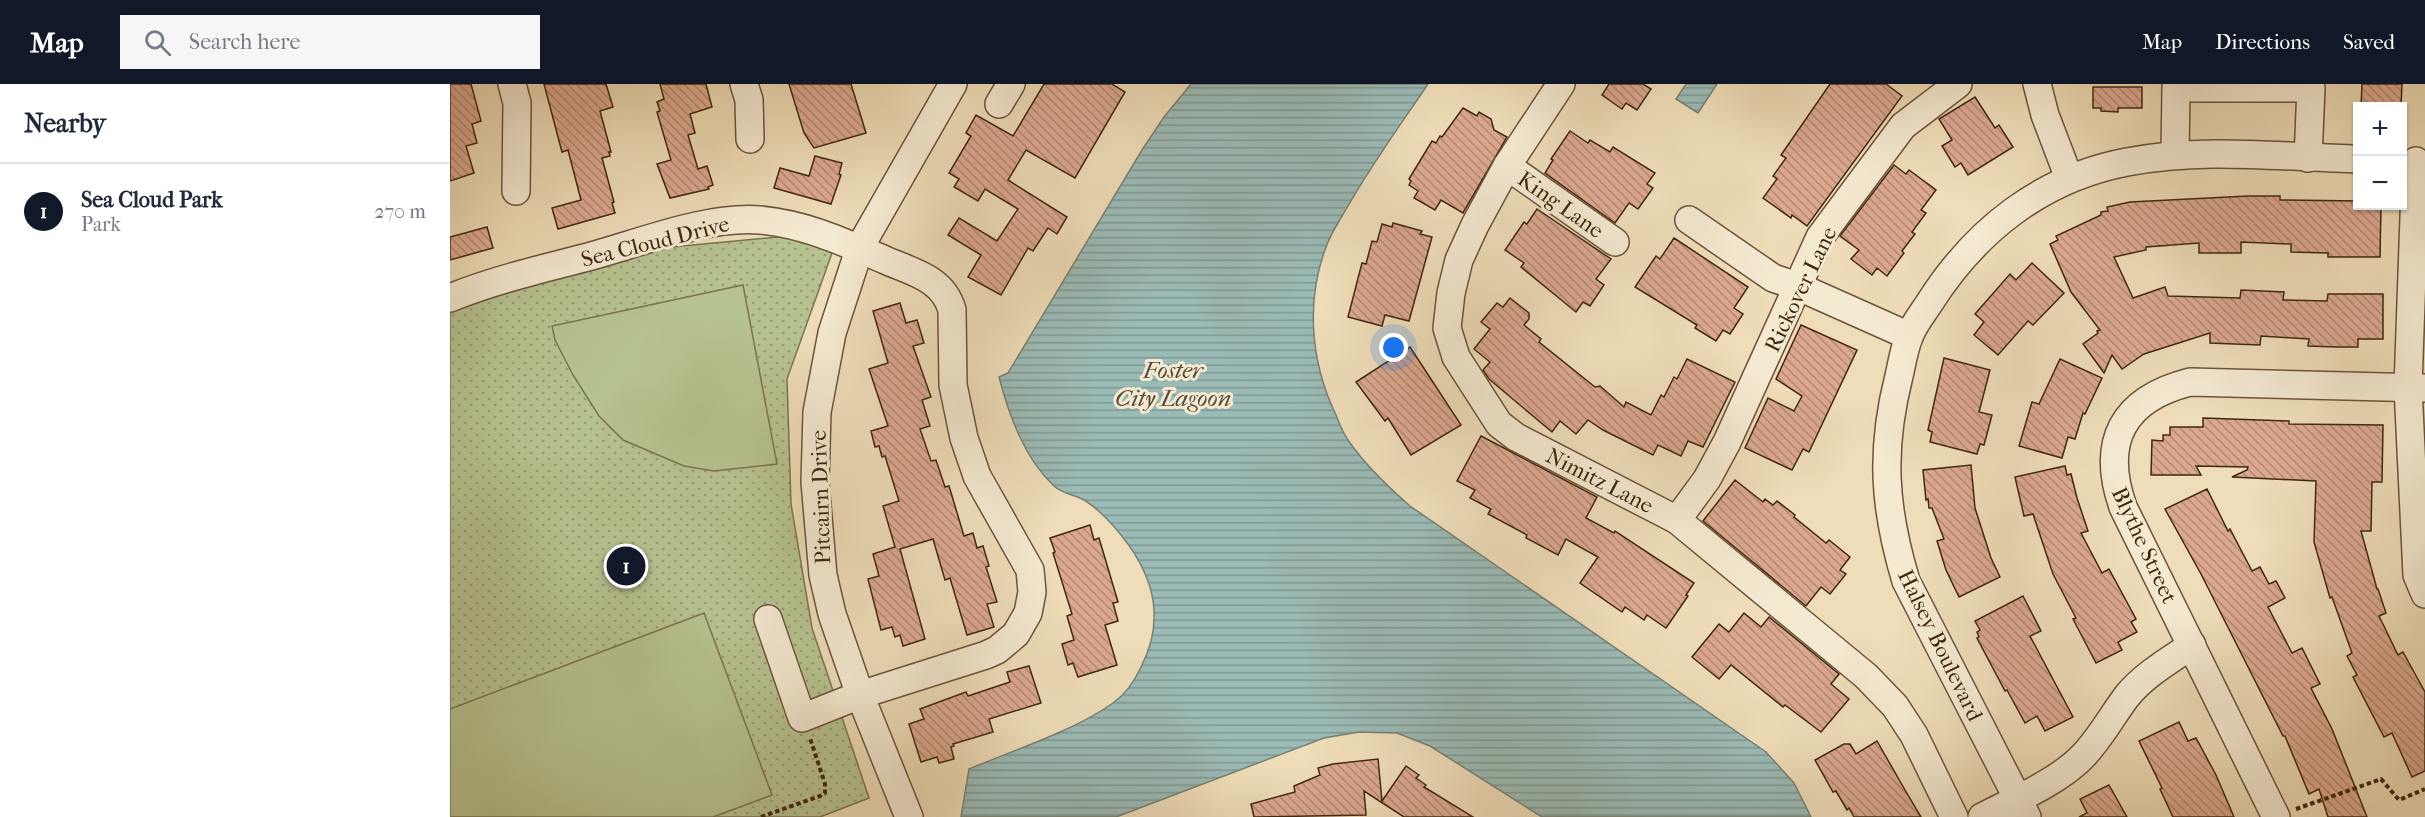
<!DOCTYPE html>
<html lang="en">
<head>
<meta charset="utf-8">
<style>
  body { margin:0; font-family:"IM FELL French Canon",serif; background:#f6f6f7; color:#1f2937 }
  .controls { position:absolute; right:18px; top:18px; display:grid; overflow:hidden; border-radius:0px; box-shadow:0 2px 4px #0004 }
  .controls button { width:54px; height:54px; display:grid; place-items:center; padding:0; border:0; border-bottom:2px solid #e0e1e3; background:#fff; color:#1f2937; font:30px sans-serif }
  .you { position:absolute; left:944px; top:264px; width:21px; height:21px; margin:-15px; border:4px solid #fff; border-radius:50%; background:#1a73e8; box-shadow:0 0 0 9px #1a73e833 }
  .badge { display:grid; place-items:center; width:39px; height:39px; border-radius:50%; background:#111827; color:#fff; font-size:20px; font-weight:700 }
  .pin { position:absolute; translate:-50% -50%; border:3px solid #fff; box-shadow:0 2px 6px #0006 }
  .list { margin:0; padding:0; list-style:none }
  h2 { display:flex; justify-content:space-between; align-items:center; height:78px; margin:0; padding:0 24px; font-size:26px }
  h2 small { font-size:20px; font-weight:400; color:#747a83 }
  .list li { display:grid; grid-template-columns:39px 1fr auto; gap:18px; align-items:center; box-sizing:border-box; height:96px; padding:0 24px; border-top:2px solid #e0e1e3 }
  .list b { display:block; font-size:22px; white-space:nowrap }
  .list p { margin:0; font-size:20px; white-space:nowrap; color:#747a83 }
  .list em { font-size:20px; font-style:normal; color:#747a83 }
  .icon { flex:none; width:33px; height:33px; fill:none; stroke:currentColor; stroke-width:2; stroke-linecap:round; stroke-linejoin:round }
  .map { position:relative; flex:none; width:1975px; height:733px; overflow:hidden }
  header { display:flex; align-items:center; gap:36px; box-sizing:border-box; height:84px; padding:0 30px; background:#111827; color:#fff }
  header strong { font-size:28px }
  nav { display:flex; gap:33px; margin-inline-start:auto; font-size:21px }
  .search { width:420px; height:54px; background:#f6f6f7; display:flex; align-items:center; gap:15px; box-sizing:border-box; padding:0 21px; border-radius:0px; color:#747a83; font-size:22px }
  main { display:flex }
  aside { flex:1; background:#fff }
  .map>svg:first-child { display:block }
  .grass { fill:url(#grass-dots); stroke:#7b7450; stroke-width:1.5 }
  .garden { fill:#b6c290; stroke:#7b7450; stroke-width:1.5 }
  .water { fill:url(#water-rules); stroke:#778074; stroke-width:1.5 }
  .building { fill:url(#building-back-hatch); stroke:#402710; stroke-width:1.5 }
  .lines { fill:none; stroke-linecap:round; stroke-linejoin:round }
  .minor-casing { stroke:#6c543a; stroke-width:30 }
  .path { stroke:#402710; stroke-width:4; stroke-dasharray:4.5 3; stroke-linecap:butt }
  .minor { stroke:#f4e9d1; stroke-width:27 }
  .labels { text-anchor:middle; stroke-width:6; stroke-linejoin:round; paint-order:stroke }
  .street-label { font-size:22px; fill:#402710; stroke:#f4e9d1 }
  .water-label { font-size:24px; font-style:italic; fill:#574c3a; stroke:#f4e9d1 }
</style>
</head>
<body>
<header>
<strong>Map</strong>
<div class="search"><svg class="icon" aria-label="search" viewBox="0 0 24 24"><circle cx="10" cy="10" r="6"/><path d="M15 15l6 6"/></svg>Search here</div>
<nav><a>Map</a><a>Directions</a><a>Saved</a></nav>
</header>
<main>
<aside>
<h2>Nearby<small></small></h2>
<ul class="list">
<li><span class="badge">1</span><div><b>Sea Cloud Park</b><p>Park</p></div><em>270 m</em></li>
</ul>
</aside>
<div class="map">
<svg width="1975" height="733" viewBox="0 0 1975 733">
  <defs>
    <pattern id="grass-dots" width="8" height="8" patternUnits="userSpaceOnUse" patternTransform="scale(1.5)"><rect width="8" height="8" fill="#b6c290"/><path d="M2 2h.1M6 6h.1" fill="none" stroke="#959e74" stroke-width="1.8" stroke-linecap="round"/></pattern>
    <pattern id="water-rules" width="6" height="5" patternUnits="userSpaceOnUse" patternTransform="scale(1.5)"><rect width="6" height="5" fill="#9bbbb6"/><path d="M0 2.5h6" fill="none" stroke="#809893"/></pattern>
    <pattern id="building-back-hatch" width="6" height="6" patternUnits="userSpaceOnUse" patternTransform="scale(1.5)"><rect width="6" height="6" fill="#dba88f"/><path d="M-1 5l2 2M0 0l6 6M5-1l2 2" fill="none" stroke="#b38973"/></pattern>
  </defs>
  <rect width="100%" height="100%" fill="#eeddb8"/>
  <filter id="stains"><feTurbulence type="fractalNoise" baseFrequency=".00333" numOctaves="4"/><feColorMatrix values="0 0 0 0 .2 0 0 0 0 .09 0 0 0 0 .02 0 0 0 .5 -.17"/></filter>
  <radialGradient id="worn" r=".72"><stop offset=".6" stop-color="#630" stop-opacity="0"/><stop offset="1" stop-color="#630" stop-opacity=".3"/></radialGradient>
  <!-- grass -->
  <polygon class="grass" points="338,152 382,169 337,295 341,420 362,544 419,714 370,733 0,733 0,227 35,213 201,165"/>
  <!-- garden -->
  <g class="garden">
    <polygon points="293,201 327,380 264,387 234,382 173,356 149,332 123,291 105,256 102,242"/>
    <polygon points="254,529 322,711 263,733 0,733 0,625"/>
  </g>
  <!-- water -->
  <g class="water">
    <path d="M741 0H978C951 40 922 80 898 122 891 134 883 146 878 158 855 214 860 277 886 331 889 339 893 349 898 356 915 381 937 402 960 422L1316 668 1344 699 1361 733H1092L980 662 947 649 909 648 874 654 666 733H511L519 685C564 666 624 647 663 619 676 610 685 596 691 583 720 527 698 478 657 435 650 428 642 420 632 415 624 411 611 409 604 402 574 374 559 331 549 293L558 289 692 66 714 33Z"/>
    <polygon points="1236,0 1267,0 1248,29 1226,15"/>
  </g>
  <!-- building -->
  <g class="building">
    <polygon points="0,0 21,0 31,37 22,40 27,59 16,62 24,89 0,97"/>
    <polygon points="94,0 156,0 163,23 150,27 161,68 159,68 160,72 152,74 164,118 162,119 165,129 108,145 102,124 131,116 118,66 112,68"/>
    <polygon points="210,0 256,0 262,23 240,30 245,49 238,51 248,85 257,82 263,101 258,103 259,105 220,114 207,80 221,76 207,28 210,27 207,18 214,15"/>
    <polygon points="339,0 401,0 416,49 364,64 354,49"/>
    <polygon points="594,0 662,0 675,8 625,94 576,66 558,96 617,133 607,150 598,144 583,167 578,164 551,211 518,193 531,171 498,151 509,134 547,157 568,125 535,105 528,117 504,103 509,95 499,89 521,52 516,49 526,31 563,52"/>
    <polygon points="1159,0 1193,0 1201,5 1187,26 1176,19 1172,25 1152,11"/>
    <polygon points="1380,0 1436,0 1452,12 1357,142 1342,131 1341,134 1313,114 1327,95 1323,92 1336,74 1331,71"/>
    <polygon points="1912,0 1952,0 1951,22 1911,22"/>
    <polygon points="1643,3 1692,3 1692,24 1668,24 1668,28 1651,27 1651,24 1643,24"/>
    <polygon points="1525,13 1545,44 1549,41 1563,63 1518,91 1511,79 1505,83 1492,62 1502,56 1489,35"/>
    <polygon points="1013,24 1027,32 1029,28 1041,35 1044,46 1057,53 1013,129 991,116 985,126 964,114 968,107 959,101 961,97 959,95 982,57 986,59 990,52 992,53"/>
    <polygon points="1120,47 1138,59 1140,56 1160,68 1163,63 1205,89 1197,100 1203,104 1188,125 1179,119 1165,139 1095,89 1103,76 1101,75"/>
    <polygon points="365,72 392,79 389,90 391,91 381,120 324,104 330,84 359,92"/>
    <polygon points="1444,81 1456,90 1459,86 1486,106 1471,126 1476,129 1462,148 1465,150 1452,167 1454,169 1437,192 1427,184 1422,191 1401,175 1409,166 1390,152"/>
    <polygon points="1798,112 1830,112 1830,116 1908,117 1908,122 1931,122 1930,173 1878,173 1878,169 1841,168 1841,160 1791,158 1791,169 1749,169 1749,159 1696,163 1696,166 1664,173 1683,214 1715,203 1718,212 1790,214 1791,206 1834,208 1833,216 1877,217 1878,210 1933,210 1933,255 1908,255 1908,263 1887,263 1858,262 1859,255 1811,252 1810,261 1784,260 1760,259 1760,249 1694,270 1672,285 1662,271 1654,289 1633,260 1648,249 1647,247 1650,246 1621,208 1600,160 1608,156 1606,152 1651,131 1651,128 1658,127 1657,123 1680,118"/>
    <polygon points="1087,125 1161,175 1146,195 1154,201 1140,222 1133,218 1126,228 1071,183 1074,179 1055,166 1074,138 1077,140"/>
    <polygon points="943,139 972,147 970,150 982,153 959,237 935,231 932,242 898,233 912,179 916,180 922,157 927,158 932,140 942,143"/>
    <polygon points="37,143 43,164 0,176 0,153"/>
    <polygon points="1224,154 1298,203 1284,224 1293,230 1280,250 1273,246 1266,257 1245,244 1247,241 1185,203 1206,172 1210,175"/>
    <polygon points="1582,179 1614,209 1583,241 1578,237 1548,271 1524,251 1534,238 1525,230 1560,190 1566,196"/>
    <polygon points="1060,214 1079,229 1079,235 1074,241 1091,255 1089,258 1145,303 1150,302 1174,323 1176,318 1201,331 1211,311 1214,313 1224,293 1227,295 1237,275 1285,298 1253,363 1238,357 1231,372 1208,361 1203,371 1153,346 1138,336 1126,350 1110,337 1102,348 1039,295 1033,286 1040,278 1024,265 1040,245 1031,238 1047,219 1053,223"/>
    <polygon points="450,219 456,239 467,236 474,259 463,262 481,313 472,316 480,342 470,345 481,377 486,376 495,403 499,402 514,452 523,449 527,464 533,462 539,482 536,483 547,518 537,520 544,543 517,551 500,494 495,496 483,455 450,465 475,555 453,562 450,551 445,553 442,543 431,546 418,495 429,492 423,470 445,463 433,422 449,417 435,372 432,373 429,362 425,363 421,347 438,342 419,285 438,279 423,227"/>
    <polygon points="1351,241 1407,266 1359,368 1353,365 1342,386 1295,364 1318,314 1344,327 1352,312 1326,295"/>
    <polygon points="960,263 1011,341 961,371 938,334 935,337 906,298"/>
    <polygon points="1494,274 1540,286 1529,328 1542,331 1534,361 1530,360 1527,370 1480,358 1482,348 1478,346"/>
    <polygon points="1610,275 1652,294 1635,330 1633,329 1625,355 1618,353 1612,374 1569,362 1582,318 1589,320"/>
    <polygon points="1753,334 1839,337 1839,340 1933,341 1932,398 1922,398 1921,447 1911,447 1927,505 1928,505 1936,529 1929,532 1948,571 1953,568 1975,608 1975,687 1962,693 1942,649 1934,653 1903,593 1907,591 1897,572 1902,569 1882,513 1880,514 1864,458 1866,397 1782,393 1797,386 1798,383 1746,382 1751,391 1701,391 1702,356 1713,357 1713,351 1720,351 1720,343 1753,343"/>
    <polygon points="1031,352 1147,413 1136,434 1164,449 1165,447 1244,499 1236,511 1238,512 1216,544 1197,531 1194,536 1175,523 1172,528 1130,499 1148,473 1116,455 1108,471 1076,454 1077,451 1038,430 1041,425 1020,414 1025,406 1007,397"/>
    <polygon points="1521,381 1525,424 1541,474 1550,493 1509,513 1496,486 1487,457 1494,455 1482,424 1479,424 1478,415 1476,416 1473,386"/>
    <polygon points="1615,382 1617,391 1621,390 1627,414 1638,447 1631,449 1652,489 1659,485 1686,535 1681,538 1687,548 1668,558 1672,566 1646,579 1623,535 1626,534 1603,490 1583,430 1574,432 1565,393"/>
    <polygon points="1285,396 1313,418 1315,415 1323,421 1327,417 1345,431 1344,433 1376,459 1379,456 1400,473 1390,486 1396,490 1380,510 1371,503 1356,522 1253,437"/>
    <polygon points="1757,405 1778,447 1780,445 1802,487 1810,483 1819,500 1826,497 1835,514 1818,523 1842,569 1852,564 1870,600 1861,604 1882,645 1917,733 1878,733 1869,705 1859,710 1835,652 1833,652 1751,490 1715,425"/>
    <polygon points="640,441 644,456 649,454 668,518 663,519 668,537 655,541 667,581 628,593 623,579 618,581 612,560 624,556 617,532 622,530 603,469 605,468 600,454"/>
    <polygon points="1573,512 1591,547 1580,552 1623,633 1595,647 1587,632 1575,639 1557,606 1555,607 1527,554 1529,553 1527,548 1530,546 1525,537"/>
    <polygon points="1294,529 1311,543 1319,533 1389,590 1381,600 1399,615 1371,648 1335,621 1333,623 1281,581 1269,595 1242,573 1269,540 1279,548"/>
    <polygon points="579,582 591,619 539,635 543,648 503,660 504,662 501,663 504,675 489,679 487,673 471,678 459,640 474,635 470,625 516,608 518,612 560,598 557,588"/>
    <polygon points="1729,638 1738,657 1746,654 1766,691 1784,733 1723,733 1710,705 1712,704 1689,657"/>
    <polygon points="1427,657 1455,706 1471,733 1404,733 1399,724 1397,726 1386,707 1383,708 1365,676 1394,660 1400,660 1406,670"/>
    <polygon points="928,675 932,717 956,682 969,691 966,694 976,701 974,703 1023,733 954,733 914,707 916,731 804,733 801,720 845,708 844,702 870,691 868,684 883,680"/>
    <polygon points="1659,701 1677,733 1629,733 1637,729 1630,715"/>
  </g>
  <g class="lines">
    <defs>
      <g id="minor">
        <polyline points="62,0 67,19 66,107"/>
        <polyline points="294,0 299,16 300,55"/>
        <polyline points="1111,0 1057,82 1025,141 1009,176 1001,209 997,244 1006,273 1049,340 1066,353 1227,436 1416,592 1445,622 1464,651 1504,733"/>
        <polyline points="1587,0 1595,31 1619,94"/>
        <polyline points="549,20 561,0"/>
        <polyline points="1725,70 1726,4 1861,4 1858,74"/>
        <polyline points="1966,77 1958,303 1967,491 1975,510"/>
        <polyline points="1057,82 1165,158"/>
        <polyline points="1239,136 1323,194 1347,202 1459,252"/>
        <path d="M0 214C46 195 97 184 145 171 195 157 258 132 310 136 355 140 394 158 435 176 462 188 493 194 502 226L503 301 514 354 527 392 580 486 582 508 578 529 566 550 547 566 536 571 410 611 352 634 318 535"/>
        <polyline points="1227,436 1257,395 1277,358 1370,153 1453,42 1508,0"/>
        <polyline points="459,733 410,611 382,530 373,491 365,398 367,328 382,249 410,163 503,0"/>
        <path d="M1532 733C1563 717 1610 697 1634 671 1651 653 1662 632 1677 612 1694 591 1720 576 1742 561"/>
        <path d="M1577 733 1456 497C1434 424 1430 367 1449 292 1452 279 1454 265 1459 253 1463 241 1473 229 1480 218 1526 146 1592 94 1677 78 1753 63 1831 73 1908 75"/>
        <path d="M1826 733 1673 423C1650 357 1673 315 1740 298L1975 304"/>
      </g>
    </defs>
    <!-- minor casing -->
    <use href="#minor" class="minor-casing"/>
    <!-- path -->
    <g class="path">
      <polyline points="1846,725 1931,695 1949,716 1975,705"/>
      <polyline points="311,733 370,712 375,709 375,700 360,654"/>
    </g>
    <!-- minor -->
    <use href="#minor" class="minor"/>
  </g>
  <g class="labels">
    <!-- street labels -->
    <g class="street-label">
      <text transform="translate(1111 120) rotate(35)" y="8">King Lane</text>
      <text transform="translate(205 157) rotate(-14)" y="8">Sea Cloud Drive</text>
      <text transform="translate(1350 205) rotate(-64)" y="8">Rickover Lane</text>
      <text transform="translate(1150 396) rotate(27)" y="8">Nimitz Lane</text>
      <text transform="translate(370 413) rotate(-92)" y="8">Pitcairn Drive</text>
      <text transform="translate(1695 461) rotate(65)" y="8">Blythe Street</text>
      <text transform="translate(1491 561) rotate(64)" y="8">Halsey Boulevard</text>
    </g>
    <!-- water labels -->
    <g class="water-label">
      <text x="723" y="294">Foster<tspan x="723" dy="28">City Lagoon</tspan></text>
    </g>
  </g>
  <rect width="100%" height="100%" filter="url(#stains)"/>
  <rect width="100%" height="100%" fill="url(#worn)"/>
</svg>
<div class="controls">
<button>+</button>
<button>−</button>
</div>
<div class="you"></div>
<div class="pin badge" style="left:176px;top:482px">1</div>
</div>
</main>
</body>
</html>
